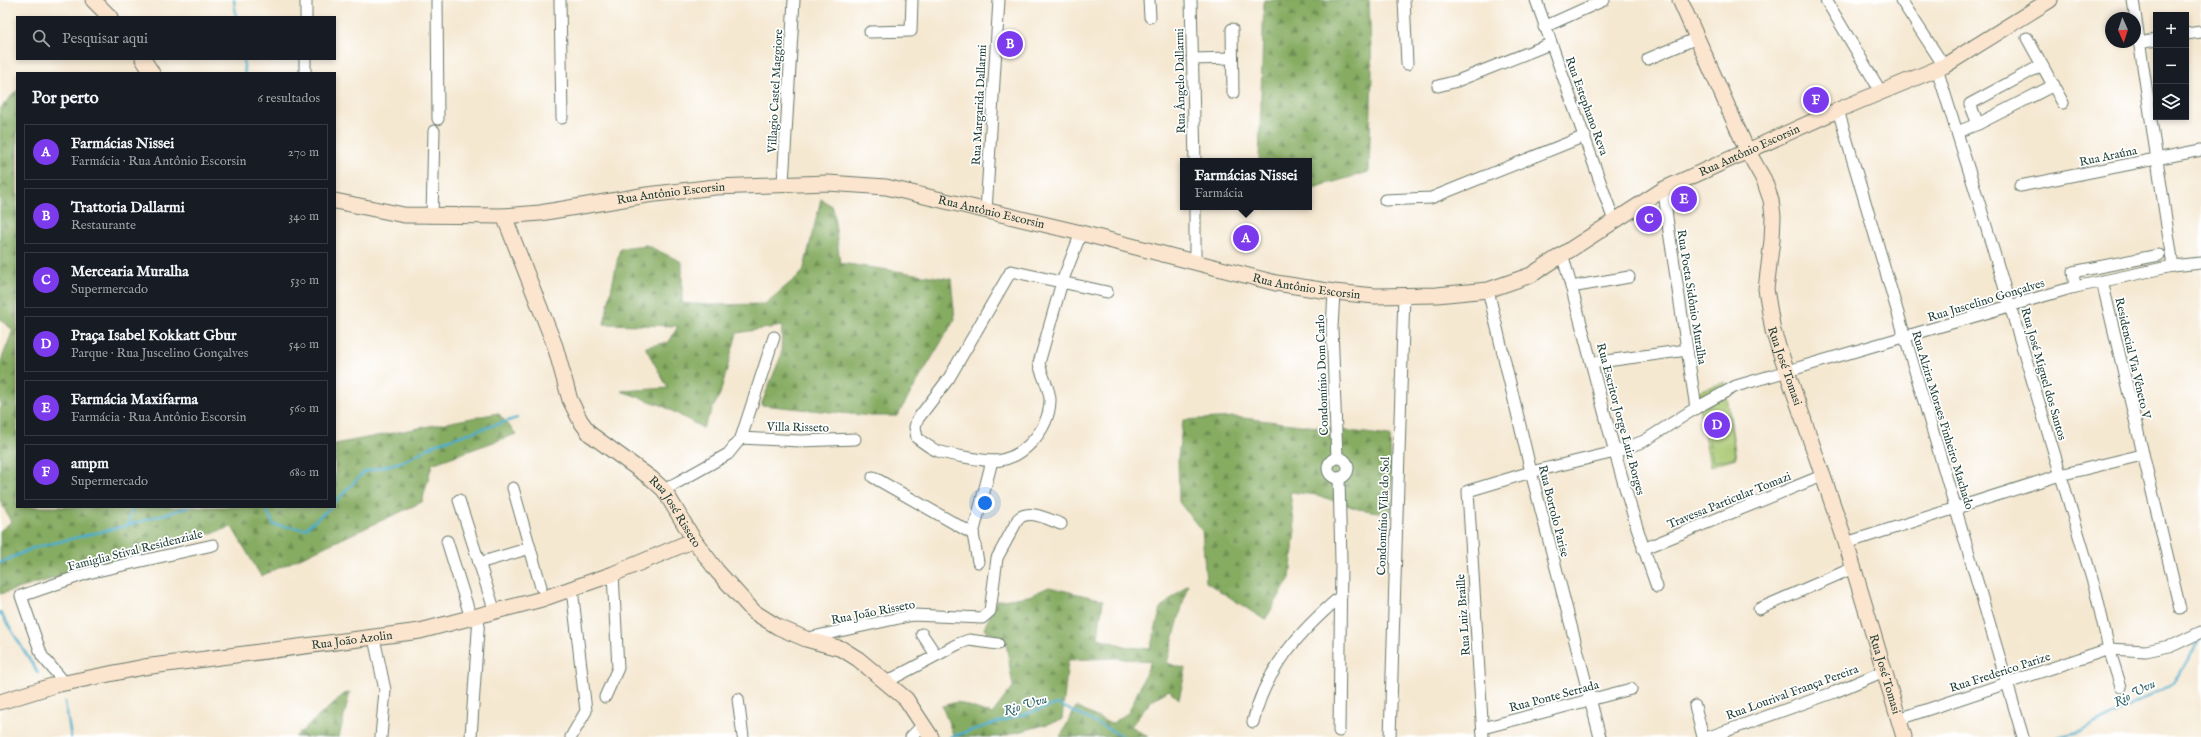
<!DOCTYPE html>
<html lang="pt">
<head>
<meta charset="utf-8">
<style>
  body { margin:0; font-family:"IM FELL English",serif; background:#20242c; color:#f1f3f6 }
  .controls { position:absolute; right:12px; top:12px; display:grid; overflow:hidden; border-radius:0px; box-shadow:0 2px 6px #0003 }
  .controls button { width:36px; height:36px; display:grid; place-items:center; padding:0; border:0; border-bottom:1px solid #363941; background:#171b24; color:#f1f3f6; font:20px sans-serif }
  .compass { position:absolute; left:2105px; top:12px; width:36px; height:36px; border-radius:50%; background:#171b24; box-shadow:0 2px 6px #0003; rotate:177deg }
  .you { position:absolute; left:985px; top:503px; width:14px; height:14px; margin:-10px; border:3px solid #fff; border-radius:50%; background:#1a73e8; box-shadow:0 0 0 6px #1a73e833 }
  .badge { display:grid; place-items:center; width:26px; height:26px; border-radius:50%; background:#7c3aed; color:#fff; font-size:13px; font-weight:700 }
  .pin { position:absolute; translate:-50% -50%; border:2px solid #fff; box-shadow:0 1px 4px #0006 }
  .popup { position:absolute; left:1180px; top:158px; width:132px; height:52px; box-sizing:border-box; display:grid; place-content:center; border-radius:0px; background:#171b24; filter:drop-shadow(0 1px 3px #0005); font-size:13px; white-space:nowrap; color:#9ea1a6 }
  .popup b { font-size:15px; color:#f1f3f6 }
  .popup::after { content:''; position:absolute; left:50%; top:100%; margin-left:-8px; border:8px solid transparent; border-top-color:#171b24 }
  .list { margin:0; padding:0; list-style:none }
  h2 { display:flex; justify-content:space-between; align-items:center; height:52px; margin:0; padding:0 16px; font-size:17px }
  h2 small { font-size:13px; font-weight:400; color:#9ea1a6 }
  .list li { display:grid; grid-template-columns:26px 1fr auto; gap:12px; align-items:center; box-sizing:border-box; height:56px; margin:0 8px 8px; padding:0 8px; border:1px solid #363941; border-radius:0px }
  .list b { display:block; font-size:15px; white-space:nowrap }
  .list p { margin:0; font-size:13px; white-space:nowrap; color:#9ea1a6 }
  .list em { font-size:13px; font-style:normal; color:#9ea1a6 }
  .icon { flex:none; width:22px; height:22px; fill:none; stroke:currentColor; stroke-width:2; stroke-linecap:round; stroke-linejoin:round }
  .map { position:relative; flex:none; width:2201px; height:737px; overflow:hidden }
  .search { position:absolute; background:#171b24; box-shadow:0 2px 6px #0003; left:16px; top:16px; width:320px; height:44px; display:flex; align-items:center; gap:10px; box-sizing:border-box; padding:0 14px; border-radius:0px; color:#9ea1a6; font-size:15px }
  .panel { position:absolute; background:#171b24; box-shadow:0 2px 6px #0003; left:16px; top:72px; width:320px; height:436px; border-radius:0px }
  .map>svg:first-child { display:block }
  .grass { fill:url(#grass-tufts); stroke:#648252 }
  .forest { fill:url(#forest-firs); stroke:#52744b }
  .garden { fill:#a8c76f; stroke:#648252 }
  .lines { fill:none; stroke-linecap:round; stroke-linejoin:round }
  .stream { stroke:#4daecc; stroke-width:2.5 }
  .street-casing { stroke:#6a796b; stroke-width:13 }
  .secondary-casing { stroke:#6a796b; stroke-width:17 }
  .street { stroke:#fff; stroke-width:11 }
  .secondary { stroke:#fbe5cf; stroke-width:15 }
  .labels { text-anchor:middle; stroke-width:3.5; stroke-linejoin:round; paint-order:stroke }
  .street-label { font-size:12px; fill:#1f3d34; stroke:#fff }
  .water-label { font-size:13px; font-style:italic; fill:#2f6569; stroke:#fff }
</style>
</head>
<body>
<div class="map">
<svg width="2201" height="737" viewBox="0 0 2201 737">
  <defs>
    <pattern id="grass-tufts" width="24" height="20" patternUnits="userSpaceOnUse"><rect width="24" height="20" fill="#a8c76f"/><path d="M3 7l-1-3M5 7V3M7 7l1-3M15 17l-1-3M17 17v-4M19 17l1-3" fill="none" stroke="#88a35c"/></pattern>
    <pattern id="forest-firs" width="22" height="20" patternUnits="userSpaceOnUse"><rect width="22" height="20" fill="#86ac62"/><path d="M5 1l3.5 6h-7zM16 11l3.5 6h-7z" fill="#6d8d52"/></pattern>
  </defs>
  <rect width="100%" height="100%" fill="#fff"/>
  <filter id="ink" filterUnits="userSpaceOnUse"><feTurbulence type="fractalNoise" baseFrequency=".025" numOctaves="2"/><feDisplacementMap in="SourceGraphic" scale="8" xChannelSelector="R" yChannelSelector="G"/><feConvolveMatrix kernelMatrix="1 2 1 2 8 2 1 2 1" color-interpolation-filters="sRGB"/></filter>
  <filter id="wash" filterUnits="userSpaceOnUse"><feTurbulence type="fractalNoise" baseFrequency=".012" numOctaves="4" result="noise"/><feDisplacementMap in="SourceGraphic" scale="16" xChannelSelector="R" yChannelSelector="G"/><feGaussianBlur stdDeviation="0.9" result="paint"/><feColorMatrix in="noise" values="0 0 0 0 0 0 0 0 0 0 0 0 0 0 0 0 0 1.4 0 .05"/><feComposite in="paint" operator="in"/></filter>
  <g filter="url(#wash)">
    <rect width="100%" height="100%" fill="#f5e8d1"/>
    <!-- grass -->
    <polygon class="grass" points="1725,382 1736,458 1710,466 1696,392"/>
    <!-- forest -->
    <g class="forest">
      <polygon points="1264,0 1369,0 1372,73 1369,172 1309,189 1309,161 1259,161"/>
      <polygon points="17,90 17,507 335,507 335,444 498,413 516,434 432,464 422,502 261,576 232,527 0,594 0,531 11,522 0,500 0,363 13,330 0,319 0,109"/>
      <polygon points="821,199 833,207 840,263 951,279 955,319 897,416 871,416 761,405 781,356 782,326 737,333 720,394 703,428 661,405 621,391 668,388 645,347 669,342 678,326 604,324 620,248 646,245 682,262 682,303 709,305 765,304 803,272"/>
      <polygon points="1235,417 1390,436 1392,514 1358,509 1317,495 1290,492 1295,530 1290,578 1265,620 1206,582 1202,531 1179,502 1178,457 1183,420"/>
      <polygon points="1188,584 1167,663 1186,669 1179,699 1169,690 1152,700 1131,726 1148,737 1060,737 1076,707 1111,724 1129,712 1151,661 1115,658 1068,660 1062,720 1000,737 954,737 942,706 957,702 992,714 1013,687 1006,642 984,629 996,601 1029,596 1049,587 1103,600 1098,638 1128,647 1150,649 1161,608"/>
      <polygon points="350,692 339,737 295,737 344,694"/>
    </g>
    <!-- garden -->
    <polygon class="garden" points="1729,414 1735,457 1713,462 1706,420"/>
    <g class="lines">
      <!-- stream -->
      <g class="stream">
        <polyline points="234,0 236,17"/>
        <polyline points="243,59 245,73"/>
        <polyline points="335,502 364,472 404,461 438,443 517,418"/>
        <polyline points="265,507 274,525 305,529 331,507"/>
        <polyline points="128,525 133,507"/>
        <polyline points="0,563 33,548 125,526 189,507"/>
        <polyline points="0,612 38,673"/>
        <polyline points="65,702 71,737"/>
        <polyline points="950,737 1058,704 1124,737"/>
        <polyline points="2057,737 2082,731 2173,683 2201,640"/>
      </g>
    </g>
  </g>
  <g filter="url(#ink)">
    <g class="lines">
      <defs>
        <g id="street">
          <polyline points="437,0 438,119"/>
          <polyline points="560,0 562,118"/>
          <polyline points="1149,0 1150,17"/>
          <polyline points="1191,0 1195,161"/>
          <polyline points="1404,0 1407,64"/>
          <polyline points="1536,0 1614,221"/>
          <polyline points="1826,0 1881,92"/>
          <polyline points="1901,0 1944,66"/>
          <polyline points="2133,0 2173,266"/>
          <polyline points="306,17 306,0"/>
          <polyline points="1544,27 1604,0"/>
          <polyline points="1232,29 1233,93"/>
          <polyline points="870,32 911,31 912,0"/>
          <polyline points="2186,34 2201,32"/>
          <polyline points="2027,38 2063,103"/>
          <polyline points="2139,43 2156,40"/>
          <polyline points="1192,59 1232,58"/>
          <polyline points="1648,59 1697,38"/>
          <polyline points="1937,69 1977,196 2095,589 2109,649 2121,687"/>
          <polyline points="305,73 305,59"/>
          <polyline points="1438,86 1457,81 1550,44"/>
          <polyline points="1838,110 2023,737"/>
          <polyline points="1978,124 1970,104 2042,65"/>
          <polyline points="1957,132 1978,124 2054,85"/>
          <polyline points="783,183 794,0"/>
          <polyline points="2020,186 2201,150"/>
          <polyline points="1664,189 1667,218 1696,408"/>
          <polyline points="1385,200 1431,198 1585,136"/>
          <polyline points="986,211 999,0"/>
          <polyline points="432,217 434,131"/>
          <path d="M1081 233 1062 282 1039 363C1041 374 1051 391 1050 401 1049 429 1023 461 992 461 980 460 949 455 938 451 931 449 923 442 917 438L915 427 917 420 949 378 1011 271 1107 292"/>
          <path d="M1563 257C1594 367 1618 479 1657 587"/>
          <polyline points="1195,262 1195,207"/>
          <polyline points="2102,281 2180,609"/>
          <polyline points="1571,287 1629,277"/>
          <polyline points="2075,287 2073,272 2159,255"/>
          <polyline points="1488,290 1531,472 1600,737"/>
          <polyline points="1334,292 1332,328 1337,458"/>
          <polyline points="1592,363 1687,350"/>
          <polyline points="741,438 774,337"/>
          <circle cx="1338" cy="468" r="10"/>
          <polyline points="873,477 973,534"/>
          <polyline points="513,488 541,587"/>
          <polyline points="664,490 728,454 741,438 800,441 855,439"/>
          <polyline points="459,500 495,612"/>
          <polyline points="447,541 471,618"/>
          <polyline points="1846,543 2060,475 2142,455"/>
          <polyline points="1643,549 1824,475"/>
          <polyline points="978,562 973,534 992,461"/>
          <polyline points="479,563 530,548"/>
          <polyline points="1759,609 1853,568"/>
          <polyline points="922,634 936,655"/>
          <polyline points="374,638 385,690 381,737"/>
          <path d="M808 638 913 615 982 618 990 611 997 558 1018 519C1029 508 1049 520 1061 524"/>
          <polyline points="886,682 958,644 969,640 998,644"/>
          <polyline points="65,683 42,656 21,596 88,573 213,545"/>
          <polyline points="605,697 618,668 613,574"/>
          <polyline points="738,699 743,737"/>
          <polyline points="1695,706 1703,737"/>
          <polyline points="1899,719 2109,649 2146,651 2174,645 2201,632"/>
          <path d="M1253 722C1265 669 1301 630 1341 596"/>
          <polyline points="1483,728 1631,689"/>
          <polyline points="1339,731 1341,561 1339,478"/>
          <polyline points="471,737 479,616"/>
          <polyline points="571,737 586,711 572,589"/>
          <polyline points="911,737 924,724"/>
          <polyline points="1390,737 1404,295"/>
          <polyline points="1483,737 1468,491 1531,472 1615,452 1644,441 1696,408 1736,386 2071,288 2173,266 2201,263"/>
          <polyline points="1709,737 1835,692 1884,671"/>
        </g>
        <g id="secondary">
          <polyline points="93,0 110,17"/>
          <path id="s1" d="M1680 0 1747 150 1764 180 1771 200 1773 216 1772 240 1766 289 1773 331 1846 543 1904 737"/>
          <polyline points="143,59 152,73"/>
          <path id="s2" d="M335 201 404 215 504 216 540 213 647 195 715 187 828 183 886 187 1081 233 1276 283 1334 292 1375 296 1437 295 1488 290 1531 275 1664 189 1838 110 1944 66 2050 0"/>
          <path id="s3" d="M504 216 555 346 570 400 580 420 590 434 652 479 664 490 694 540 717 571 754 612 778 627 806 639 842 649 858 659 906 699 931 737"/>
          <path id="s4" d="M0 702 55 685 144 667 420 631 542 599 613 574 694 540"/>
        </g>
      </defs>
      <!-- street casing -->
      <use href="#street" class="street-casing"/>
      <!-- secondary casing -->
      <use href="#secondary" class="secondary-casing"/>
      <!-- street -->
      <use href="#street" class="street"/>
      <!-- secondary -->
      <use href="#secondary" class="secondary"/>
    </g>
  </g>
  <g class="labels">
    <!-- street labels -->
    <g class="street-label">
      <text transform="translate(1180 81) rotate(-91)" y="4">Rua Ângelo Dallarmi</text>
      <text transform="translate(775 91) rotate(-87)" y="4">Villagio Castel Maggiore</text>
      <text transform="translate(979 105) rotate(-87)" y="4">Rua Margarida Dallarmi</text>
      <text transform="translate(1587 106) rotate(70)" y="4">Rua Estephano Reva</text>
      <text dy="4" stroke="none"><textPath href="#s2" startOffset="1467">Rua Antônio Escorsin</textPath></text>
      <text transform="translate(2108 156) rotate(-12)" y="4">Rua Araúna</text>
      <text dy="4" stroke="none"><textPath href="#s2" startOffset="339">Rua Antônio Escorsin</textPath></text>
      <text dy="4" stroke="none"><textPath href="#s2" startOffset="663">Rua Antônio Escorsin</textPath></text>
      <text dy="4" stroke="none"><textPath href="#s2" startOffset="987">Rua Antônio Escorsin</textPath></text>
      <text transform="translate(1692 297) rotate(81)" y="4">Rua Poeta Sidônio Muralha</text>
      <text transform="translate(1986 300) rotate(-17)" y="4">Rua Juscelino Gonçalves</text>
      <text transform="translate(2133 358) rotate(77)" y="4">Residencial Via Vêneto V</text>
      <text dy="4" stroke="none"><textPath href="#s1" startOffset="389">Rua José Tomasi</textPath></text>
      <text transform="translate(2044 374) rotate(74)" y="4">Rua José Miguel dos Santos</text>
      <text transform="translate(1322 375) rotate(-92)" y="4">Condomínio Dom Carlo</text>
      <text transform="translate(1621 419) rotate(75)" y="4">Rua Escritor Jorge Luiz Borges</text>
      <text transform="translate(1943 420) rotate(73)" y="4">Rua Alzira Moraes Pinheiro Machado</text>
      <text transform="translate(798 427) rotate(1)" y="4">Villa Risseto</text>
      <text transform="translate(1729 500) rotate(-22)" y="4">Travessa Particular Tomazi</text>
      <text transform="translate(1554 511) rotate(76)" y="4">Rua Bortolo Parise</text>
      <text dy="4" stroke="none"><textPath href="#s3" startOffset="352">Rua José Risseto</textPath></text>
      <text transform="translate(1383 516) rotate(-88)" y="4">Condomínio Vila do Sol</text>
      <text transform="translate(135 550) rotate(-14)" y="4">Famiglia Stival Residenziale</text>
      <text transform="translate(873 612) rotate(-11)" y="4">Rua João Risseto</text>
      <text transform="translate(1463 615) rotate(-94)" y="4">Rua Luiz Braille</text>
      <text dy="4" stroke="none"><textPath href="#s4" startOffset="358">Rua João Azolin</textPath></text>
      <text transform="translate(2000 672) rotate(-18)" y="4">Rua Frederico Parize</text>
      <text dy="4" stroke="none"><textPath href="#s1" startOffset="713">Rua José Tomasi</textPath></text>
      <text transform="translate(1792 692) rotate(-20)" y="4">Rua Lourival França Pereira</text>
      <text transform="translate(1554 696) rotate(-15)" y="4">Rua Ponte Serrada</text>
    </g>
    <!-- water labels -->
    <g class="water-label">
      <text transform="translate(2134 692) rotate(-28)" y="5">Rio Uvu</text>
      <text transform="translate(1025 704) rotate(-17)" y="5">Rio Uvu</text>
    </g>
  </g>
</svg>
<div class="controls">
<button>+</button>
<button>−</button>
<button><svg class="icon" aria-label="layers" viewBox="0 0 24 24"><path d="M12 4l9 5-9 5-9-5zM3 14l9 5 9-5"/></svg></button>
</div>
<svg class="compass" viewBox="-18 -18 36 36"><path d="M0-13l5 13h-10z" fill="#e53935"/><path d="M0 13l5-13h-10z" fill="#9ea1a6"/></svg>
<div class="you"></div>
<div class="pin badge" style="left:1246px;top:238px">A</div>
<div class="popup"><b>Farmácias Nissei</b>Farmácia</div>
<div class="pin badge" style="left:1010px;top:44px">B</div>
<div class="pin badge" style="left:1649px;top:219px">C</div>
<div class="pin badge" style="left:1717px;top:425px">D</div>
<div class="pin badge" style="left:1684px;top:199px">E</div>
<div class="pin badge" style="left:1816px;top:100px">F</div>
<div class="search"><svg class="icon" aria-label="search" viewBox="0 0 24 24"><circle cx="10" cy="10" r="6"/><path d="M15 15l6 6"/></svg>Pesquisar aqui</div>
<section class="panel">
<h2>Por perto<small>6 resultados</small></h2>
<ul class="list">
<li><span class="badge">A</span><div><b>Farmácias Nissei</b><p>Farmácia · Rua Antônio Escorsin</p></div><em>270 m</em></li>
<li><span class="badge">B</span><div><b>Trattoria Dallarmi</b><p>Restaurante</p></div><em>340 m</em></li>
<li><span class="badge">C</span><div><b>Mercearia Muralha</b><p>Supermercado</p></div><em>530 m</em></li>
<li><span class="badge">D</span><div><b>Praça Isabel Kokkatt Gbur</b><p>Parque · Rua Juscelino Gonçalves</p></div><em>540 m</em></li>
<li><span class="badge">E</span><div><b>Farmácia Maxifarma</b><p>Farmácia · Rua Antônio Escorsin</p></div><em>560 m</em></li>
<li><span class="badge">F</span><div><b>ampm</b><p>Supermercado</p></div><em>680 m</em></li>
</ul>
</section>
</div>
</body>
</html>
